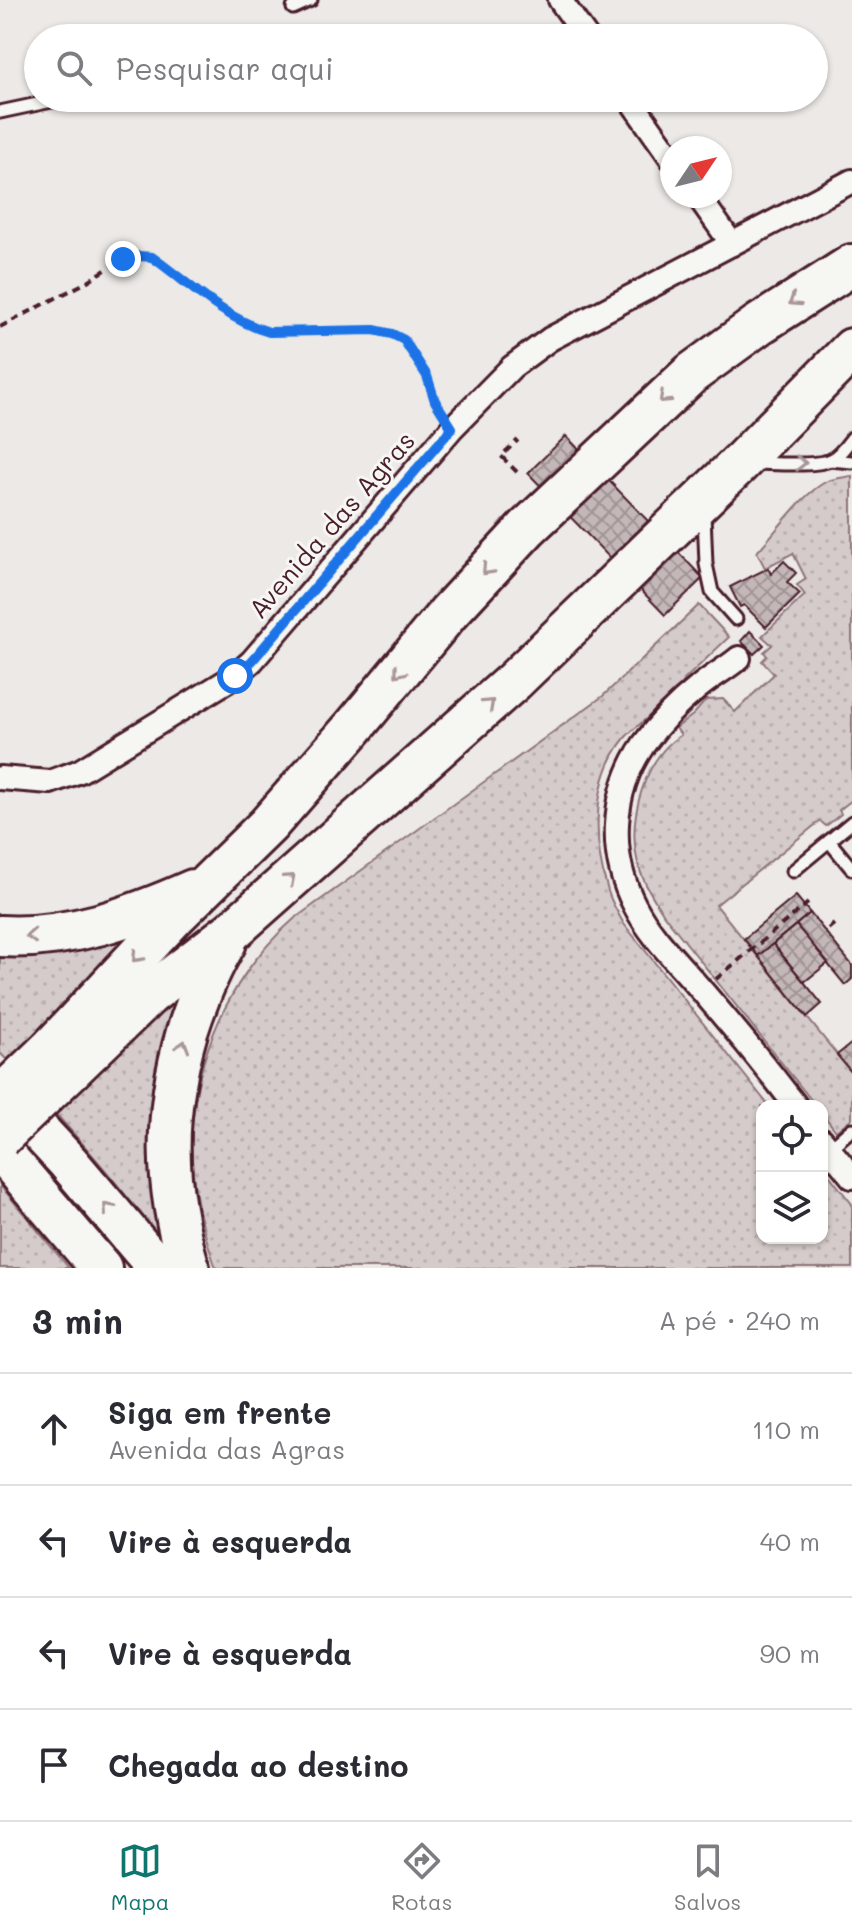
<!DOCTYPE html>
<html lang="pt">
<head>
<meta charset="utf-8">
<style>
  body { margin:0; font-family:Mali,sans-serif; background:#f7f7f7; color:#2b2b33 }
  .controls { position:absolute; right:24px; bottom:24px; display:grid; overflow:hidden; border-radius:16px; box-shadow:0 2px 6px #0004 }
  .controls button { width:72px; height:72px; display:grid; place-items:center; padding:0; border:0; border-bottom:2px solid #e1e1e2; background:#fff; color:#2b2b33; font:40px sans-serif }
  .compass { position:absolute; left:660px; top:136px; width:72px; height:72px; border-radius:50%; background:#fff; box-shadow:0 2px 6px #0004; rotate:55deg }
  .stop { position:absolute; width:24px; height:24px; margin:-18px; border:6px solid #1a73e8; border-radius:50%; background:#fff }
  .stop.end { background:#1a73e8; border-color:#fff; box-shadow:0 2px 8px #0008 }
  .list { margin:0; padding:0; list-style:none }
  h2 { display:flex; justify-content:space-between; align-items:center; height:104px; margin:0; padding:0 32px; font-size:34px }
  h2 small { font-size:26px; font-weight:400; color:#7c7c81 }
  .list li { display:grid; grid-template-columns:52px 1fr auto; gap:24px; align-items:center; box-sizing:border-box; height:112px; padding:0 32px; border-top:2px solid #e1e1e2 }
  .list b { display:block; font-size:30px; white-space:nowrap }
  .list p { margin:0; font-size:26px; white-space:nowrap; color:#7c7c81 }
  .list em { font-size:26px; font-style:normal; color:#7c7c81 }
  .icon { flex:none; width:44px; height:44px; fill:none; stroke:currentColor; stroke-width:2; stroke-linecap:round; stroke-linejoin:round }
  .map { position:relative; flex:none; width:852px; height:1268px; overflow:hidden }
  .search { position:absolute; background:#fff; box-shadow:0 2px 6px #0004; left:24px; right:24px; top:24px; height:88px; display:flex; align-items:center; gap:20px; box-sizing:border-box; padding:0 28px; border-radius:44px; color:#7c7c81; font-size:30px }
  .sheet { height:552px; background:#fff }
  nav { display:flex; justify-content:space-around; align-items:center; box-sizing:border-box; height:112px; border-top:2px solid #e1e1e2; background:#fff; font-size:22px; color:#7c7c81 }
  nav a { display:grid; justify-items:center; gap:4px }
  nav .on { color:#0f766e }
  .map>svg:first-child { display:block }
  .green { fill:url(#green-dots); stroke:#8f757a; stroke-width:2 }
  .building { fill:url(#building-cross-hatch); stroke:#4a1f2b; stroke-width:2 }
  .lines { fill:none; stroke-linecap:round; stroke-linejoin:round }
  .service-casing { stroke:#4a1f2b; stroke-width:17 }
  .minor-casing { stroke:#4a1f2b; stroke-width:28 }
  .motorway-casing { stroke:#4a1f2b; stroke-width:46 }
  .path { stroke:#4a1f2b; stroke-width:4; stroke-dasharray:8 6; stroke-linecap:butt }
  .service { stroke:#f6f6f2; stroke-width:11 }
  .minor { stroke:#f6f6f2; stroke-width:22 }
  .motorway { stroke:#f6f6f2; stroke-width:40 }
  .motorway-bridge-casing { stroke:#4a1f2b; stroke-width:46; stroke-linecap:butt }
  .motorway-bridge { stroke:#f6f6f2; stroke-width:40 }
  .oneway { stroke:#a99598 }
  .route { stroke:#1a73e8; stroke-width:10 }
  .labels { text-anchor:middle; stroke-width:6; stroke-linejoin:round; paint-order:stroke }
  .street-label { font-size:26px; fill:#4a1f2b; stroke:#f6f6f2 }
</style>
</head>
<body>
<div class="map">
<svg width="852" height="1268" viewBox="0 0 852 1268">
  <defs>
    <pattern id="green-dots" width="8" height="8" patternUnits="userSpaceOnUse" patternTransform="scale(2)"><rect width="8" height="8" fill="#d4cbca"/><path d="M2 2h.1M6 6h.1" fill="none" stroke="#b8aeae" stroke-width="1.8" stroke-linecap="round"/></pattern>
    <pattern id="building-cross-hatch" width="8" height="8" patternUnits="userSpaceOnUse" patternTransform="scale(2)"><rect width="8" height="8" fill="#c4b7b7"/><path d="M0 0l8 8M0 8l8-8" fill="none" stroke="#a19495"/></pattern>
  </defs>
  <rect width="100%" height="100%" fill="#ece9e6"/>
  <filter id="ink" filterUnits="userSpaceOnUse"><feTurbulence type="fractalNoise" baseFrequency=".0125" numOctaves="2"/><feDisplacementMap in="SourceGraphic" scale="16" xChannelSelector="R" yChannelSelector="G"/><feConvolveMatrix kernelMatrix="1 2 1 2 8 2 1 2 1" color-interpolation-filters="sRGB"/></filter>
  <g filter="url(#ink)">
    <!-- green -->
    <g class="green">
      <path d="M852 476V800L839 810 841 814 826 826 820 821 716 905 852 1073V1118L836 1131 822 1113V1106H816L664 915C653 897 641 880 637 859 628 818 644 758 681 735L676 728 694 714 706 700 723 699 735 712 774 674 762 661 767 656 764 652 772 645 762 636 805 595 797 585 806 579 793 553 765 568 757 552C777 531 797 500 822 484 831 478 842 478 852 476Z"/>
      <path d="M699 605 729 637 684 680 683 683C672 695 660 706 648 717 641 724 632 730 625 738 591 779 593 843 608 891 611 902 618 913 624 924L769 1106H762V1238H822V1166L852 1204V1268H216C205 1237 196 1206 193 1173 184 1078 223 981 294 919L603 696Z"/>
      <polygon points="155,914 9,1062 0,1053 0,945"/>
      <path d="M195 974 150 1157 154 1203 163 1248C132 1199 94 1156 55 1113Z"/>
      <polygon points="0,1185 69,1268 0,1268"/>
    </g>
    <!-- building -->
    <g class="building">
      <polygon points="566,436 703,578 665,615 528,473"/>
      <polygon points="784,561 796,573 787,582 800,594 766,627 744,605 740,607 730,587 768,568 771,574"/>
      <polygon points="750,631 764,645 754,654 741,641"/>
      <polygon points="796,896 810,913 758,956 744,939"/>
      <polygon points="810,913 852,965 852,979 845,985 796,925"/>
      <polygon points="796,925 828,963 804,982 773,944"/>
      <polygon points="773,944 822,1004 807,1017 758,956"/>
      <polygon points="852,1043 852,1073 837,1055"/>
    </g>
    <g class="lines">
      <defs>
        <g id="service">
          <polyline points="293,8 311,0"/>
          <polyline points="0,112 66,98"/>
          <polyline points="830,460 852,462"/>
          <path d="M753 463C770 463 816 467 830 460 839 456 846 446 852 438"/>
          <polyline points="704,514 706,564 712,592 736,619"/>
          <polyline points="829,841 852,869"/>
          <polyline points="793,871 852,822"/>
          <polyline points="829,1149 852,1129"/>
        </g>
        <g id="minor">
          <polyline points="560,0 587,38"/>
          <polyline points="629,98 672,159"/>
          <polyline points="698,196 732,244"/>
          <path d="M739 658C726 669 712 676 699 687 679 703 659 723 644 744 611 792 608 855 635 906 652 939 680 964 703 992 735 1029 766 1067 796 1106"/>
          <polyline points="0,778 50,782 80,771 235,676 252,661 452,428 512,367 550,339 852,181"/>
          <polyline points="822,1140 852,1177"/>
        </g>
        <g id="motorway">
          <path d="M0 936C68 940 132 917 193 890"/>
          <polyline points="52,1047 175,916 268,825 353,728 449,612 527,528 692,373 758,325 852,265"/>
          <polyline points="72,1069 149,995 232,931 514,681 740,463 852,349"/>
          <polyline points="2,1091 68,1162 158,1268"/>
          <polyline points="0,1150 101,1268"/>
          <path d="M189 1268C164 1185 163 1115 187 1032 197 1001 209 970 226 942"/>
        </g>
      </defs>
      <!-- service casing -->
      <use href="#service" class="service-casing"/>
      <!-- minor casing -->
      <use href="#minor" class="minor-casing"/>
      <!-- motorway casing -->
      <use href="#motorway" class="motorway-casing"/>
      <!-- path -->
      <g class="path">
        <path d="M0 327 83 284 123 259 139 256 152 257C190 284 224 319 269 332 297 331 389 323 405 343 413 352 420 364 426 375 432 386 433 399 440 410"/>
        <polyline points="517,472 501,456 518,440"/>
        <polyline points="828,929 834,924"/>
        <polyline points="716,979 808,903"/>
      </g>
      <!-- service -->
      <use href="#service" class="service"/>
      <!-- minor -->
      <use href="#minor" class="minor"/>
      <!-- motorway -->
      <use href="#motorway" class="motorway"/>
      <defs>
        <g id="motorway-bridge">
          <polyline points="0,1097 52,1047"/>
          <polyline points="0,1138 72,1069"/>
        </g>
      </defs>
      <!-- motorway-bridge casing -->
      <use href="#motorway-bridge" class="motorway-bridge-casing"/>
      <!-- motorway-bridge -->
      <use href="#motorway-bridge" class="motorway-bridge"/>
    </g>
    <!-- one-way arrows -->
    <defs><path id="oneway-chevron" d="M-2-3.5L2.5 0L-2 3.5" fill="none" stroke-width="1.6" stroke-linecap="round" stroke-linejoin="round" transform="scale(2)"/></defs>
    <g class="oneway">
      <use href="#oneway-chevron" transform="translate(794 301) rotate(147)"/>
      <use href="#oneway-chevron" transform="translate(664 398) rotate(137)"/>
      <use href="#oneway-chevron" transform="translate(801 463)"/>
      <use href="#oneway-chevron" transform="translate(487 570) rotate(133)"/>
      <use href="#oneway-chevron" transform="translate(399 672) rotate(129)"/>
      <use href="#oneway-chevron" transform="translate(489 704) rotate(-43)"/>
      <use href="#oneway-chevron" transform="translate(290 879) rotate(-41)"/>
      <use href="#oneway-chevron" transform="translate(31 936) rotate(177)"/>
      <use href="#oneway-chevron" transform="translate(137 957) rotate(133)"/>
      <use href="#oneway-chevron" transform="translate(183 1046) rotate(-73)"/>
      <use href="#oneway-chevron" transform="translate(108 1208) rotate(-131)"/>
    </g>
  </g>
  <g class="lines" filter="url(#ink)">
    <!-- route -->
    <path class="route" d="M123 259 139 256 152 257C190 284 224 319 269 332L374 330 392 334 404 340 427 376 435 401 452 428 252 661 235 676"/>
  </g>
  <g class="labels">
    <!-- street labels -->
    <g class="street-label">
      <text transform="translate(332 525) rotate(-49)" y="9">Avenida das Agras</text>
    </g>
  </g>
</svg>
<div class="controls">
<button><svg class="icon" aria-label="locate" viewBox="0 0 24 24"><circle cx="12" cy="12" r="6"/><path d="M12 2v4M12 18v4M2 12h4M18 12h4"/></svg></button>
<button><svg class="icon" aria-label="layers" viewBox="0 0 24 24"><path d="M12 4l9 5-9 5-9-5zM3 14l9 5 9-5"/></svg></button>
</div>
<svg class="compass" viewBox="-18 -18 36 36"><path d="M0-13l5 13h-10z" fill="#e53935"/><path d="M0 13l5-13h-10z" fill="#7c7c81"/></svg>
<div class="stop" style="left:235px;top:676px"></div>
<div class="stop end" style="left:123px;top:259px"></div>
<div class="search"><svg class="icon" aria-label="search" viewBox="0 0 24 24"><circle cx="10" cy="10" r="6"/><path d="M15 15l6 6"/></svg>Pesquisar aqui</div>
</div>
<section class="sheet">
<h2>3 min<small>A pé · 240 m</small></h2>
<ul class="list">
<li><svg class="icon" aria-label="ahead" viewBox="0 0 24 24"><path d="M12 20V5M6 11l6-6 6 6"/></svg><div><b>Siga em frente</b><p>Avenida das Agras</p></div><em>110 m</em></li>
<li><svg class="icon" aria-label="left" viewBox="0 0 24 24"><path d="M17 20v-9H6M10 6l-5 5 5 5"/></svg><div><b>Vire à esquerda</b></div><em>40 m</em></li>
<li><svg class="icon" aria-label="left" viewBox="0 0 24 24"><path d="M17 20v-9H6M10 6l-5 5 5 5"/></svg><div><b>Vire à esquerda</b></div><em>90 m</em></li>
<li><svg class="icon" aria-label="arrive" viewBox="0 0 24 24"><path d="M6 21V4h12l-3 4 3 4H6"/></svg><div><b>Chegada ao destino</b></div></li>
</ul>
</section>
<nav>
<a class="on"><svg class="icon" aria-label="map" viewBox="0 0 24 24"><path d="M3 6l6-2 6 2 6-2v14l-6 2-6-2-6 2zM9 4v14M15 6v14"/></svg>Mapa</a>
<a><svg class="icon" aria-label="directions" viewBox="0 0 24 24"><path d="M12 3l9 9-9 9-9-9zM9 14v-3h6M13 9l2 2-2 2"/></svg>Rotas</a>
<a><svg class="icon" aria-label="saved" viewBox="0 0 24 24"><path d="M7 4h10v16l-5-4-5 4z"/></svg>Salvos</a>
</nav>
</body>
</html>
